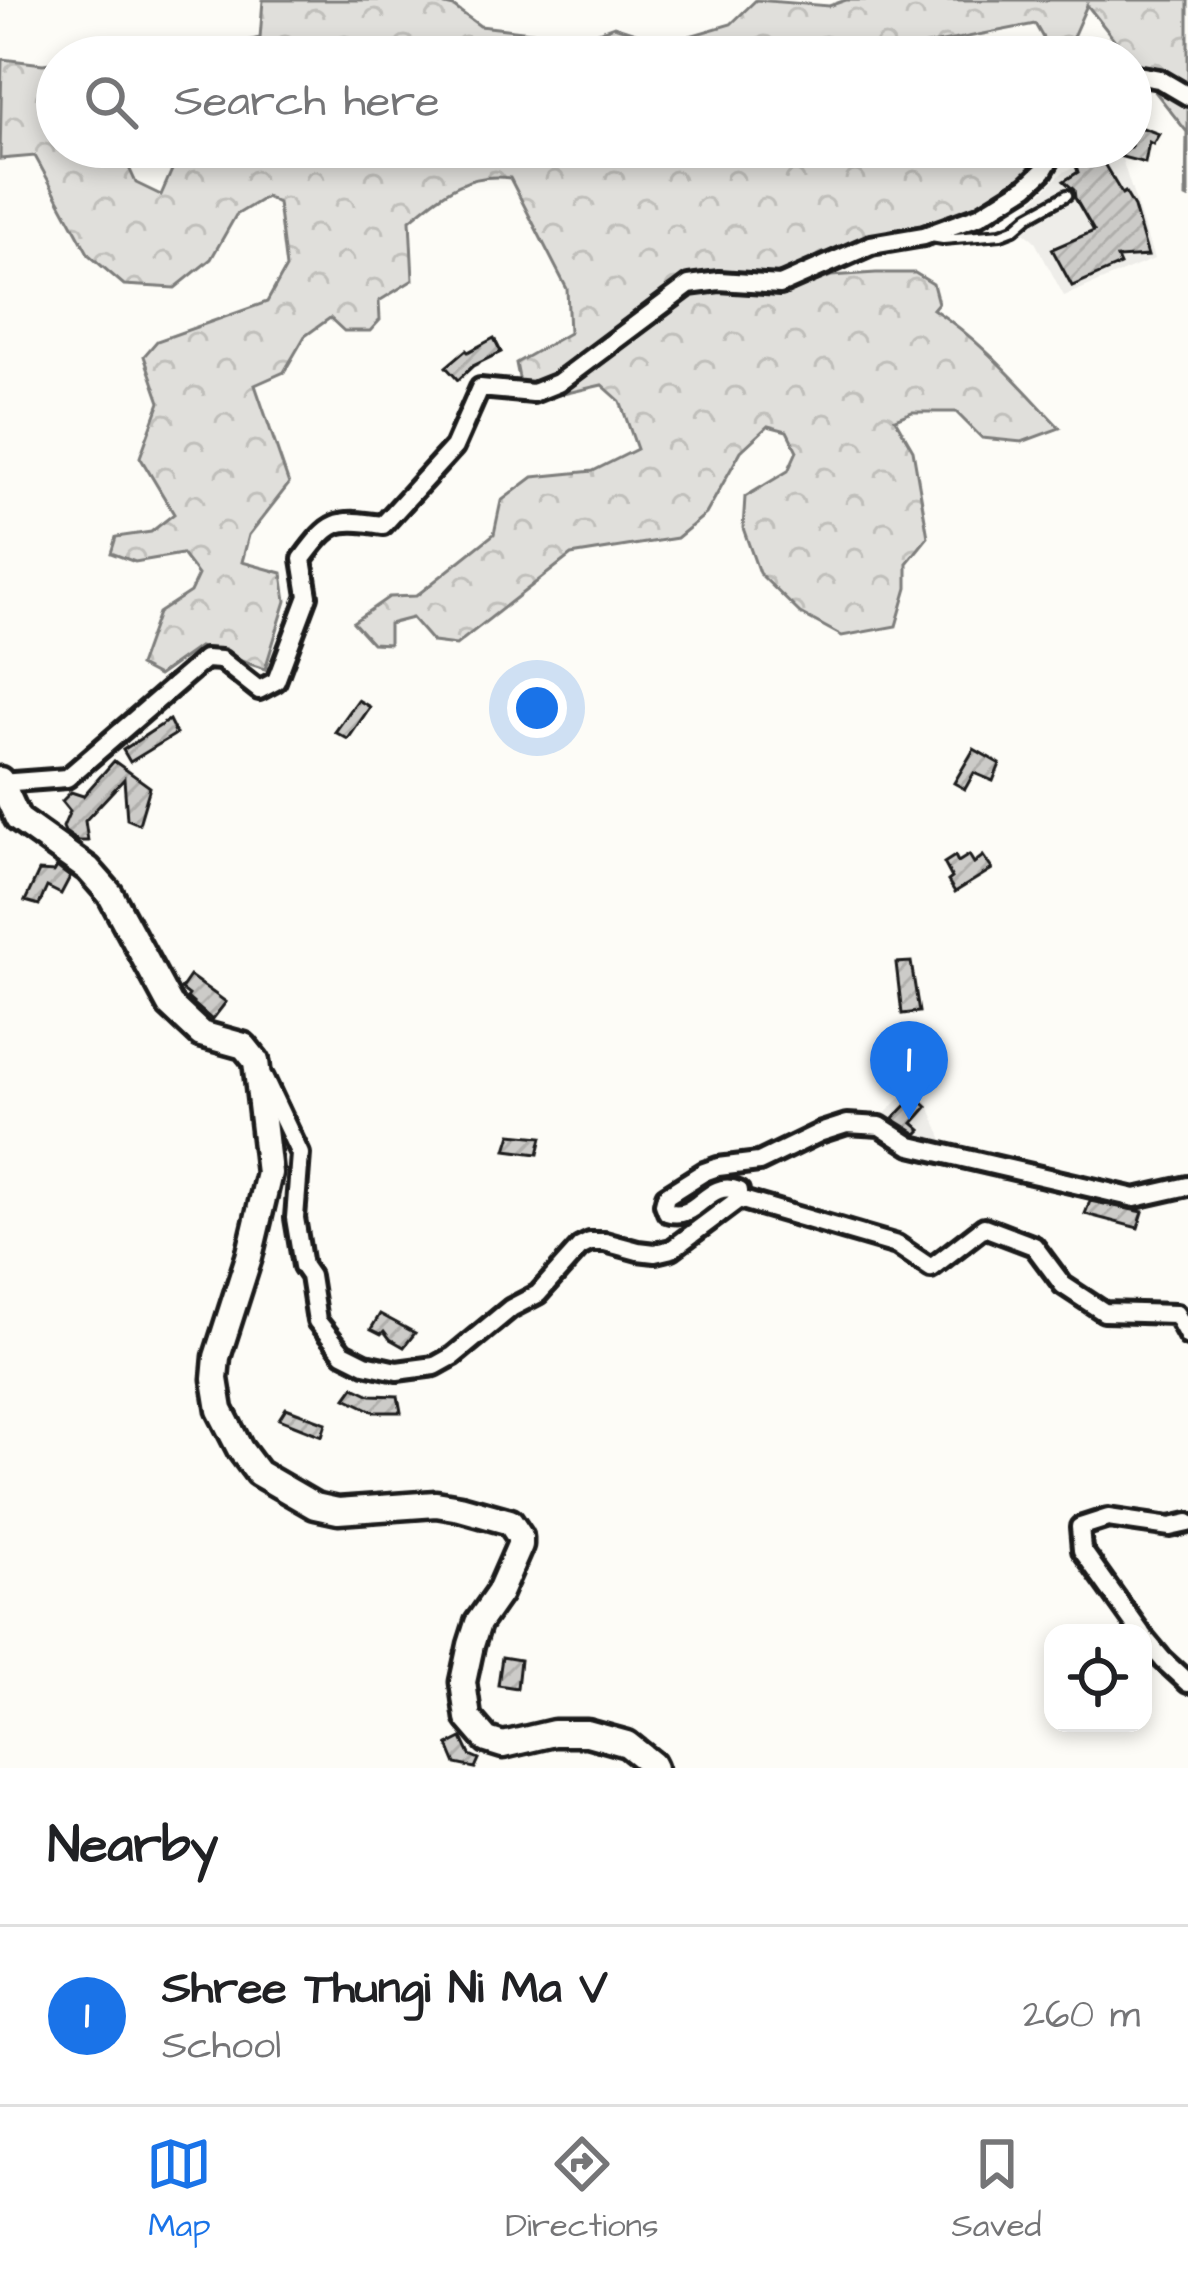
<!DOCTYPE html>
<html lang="en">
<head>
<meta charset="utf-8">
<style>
  body { margin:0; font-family:"Architects Daughter",sans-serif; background:#f6f6f6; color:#202124 }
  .controls { position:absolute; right:36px; bottom:36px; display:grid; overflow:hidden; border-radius:24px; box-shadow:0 6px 18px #0003 }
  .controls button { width:108px; height:108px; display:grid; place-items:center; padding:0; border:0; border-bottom:3px solid #e0e0e0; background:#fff; color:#202124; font:60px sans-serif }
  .you { position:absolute; left:537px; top:708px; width:42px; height:42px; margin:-30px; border:9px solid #fff; border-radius:50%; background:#1a73e8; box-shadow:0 0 0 18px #1a73e833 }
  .badge { display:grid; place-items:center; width:78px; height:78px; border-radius:50%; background:#1a73e8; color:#fff; font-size:39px; font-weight:700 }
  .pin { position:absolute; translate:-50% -99px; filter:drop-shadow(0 3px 6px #0008) }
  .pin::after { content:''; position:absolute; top:63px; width:42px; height:36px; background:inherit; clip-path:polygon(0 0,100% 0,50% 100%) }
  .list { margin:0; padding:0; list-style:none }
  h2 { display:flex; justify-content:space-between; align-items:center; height:156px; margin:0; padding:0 48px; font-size:51px }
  h2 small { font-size:39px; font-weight:400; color:#757577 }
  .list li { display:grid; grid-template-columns:78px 1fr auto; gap:36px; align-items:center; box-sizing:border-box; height:180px; padding:0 48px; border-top:3px solid #e0e0e0 }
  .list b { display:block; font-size:45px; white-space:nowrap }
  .list p { margin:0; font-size:39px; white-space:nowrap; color:#757577 }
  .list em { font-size:39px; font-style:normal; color:#757577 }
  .icon { flex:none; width:66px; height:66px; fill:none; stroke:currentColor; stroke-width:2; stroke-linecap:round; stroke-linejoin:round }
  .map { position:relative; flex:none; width:1188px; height:1768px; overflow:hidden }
  .search { position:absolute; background:#fff; box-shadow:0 6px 18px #0003; left:36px; right:36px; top:36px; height:132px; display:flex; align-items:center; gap:30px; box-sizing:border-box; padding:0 42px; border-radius:66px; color:#757577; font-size:45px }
  .sheet { height:336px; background:#fff }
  nav { display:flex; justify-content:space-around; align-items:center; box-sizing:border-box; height:168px; border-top:3px solid #e0e0e0; background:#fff; font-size:33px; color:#757577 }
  nav a { display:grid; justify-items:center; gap:6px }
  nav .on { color:#1a73e8 }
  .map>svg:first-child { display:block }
  .built { fill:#eeede9 }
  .forest { fill:url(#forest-crowns); stroke:#7e7e7c; stroke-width:3 }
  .building { fill:url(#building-hatch); stroke:#1c1c1c; stroke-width:3 }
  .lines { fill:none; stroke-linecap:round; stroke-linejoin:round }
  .lane-casing { stroke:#1c1c1c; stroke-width:16 }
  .street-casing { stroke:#1c1c1c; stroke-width:26 }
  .secondary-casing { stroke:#1c1c1c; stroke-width:33 }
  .lane { stroke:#fdfcf7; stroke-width:8 }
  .street { stroke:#fdfcf7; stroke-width:16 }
  .secondary { stroke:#fdfcf7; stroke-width:24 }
</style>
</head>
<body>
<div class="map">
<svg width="1188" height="1768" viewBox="0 0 1188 1768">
  <defs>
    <pattern id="forest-crowns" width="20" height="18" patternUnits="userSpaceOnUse" patternTransform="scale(3)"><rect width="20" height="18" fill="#e0dfdb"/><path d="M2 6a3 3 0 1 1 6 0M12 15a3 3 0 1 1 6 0" fill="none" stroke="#c0bfbb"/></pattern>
    <pattern id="building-hatch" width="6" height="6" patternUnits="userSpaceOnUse" patternTransform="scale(3)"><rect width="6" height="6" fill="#cccbc8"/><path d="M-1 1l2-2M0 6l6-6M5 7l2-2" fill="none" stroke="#afaeab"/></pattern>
  </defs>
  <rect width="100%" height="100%" fill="#fdfcf7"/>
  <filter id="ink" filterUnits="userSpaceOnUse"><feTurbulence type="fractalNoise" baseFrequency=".00833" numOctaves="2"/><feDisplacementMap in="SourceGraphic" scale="24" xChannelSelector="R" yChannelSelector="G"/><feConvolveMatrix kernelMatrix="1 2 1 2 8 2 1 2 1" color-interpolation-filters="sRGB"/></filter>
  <g filter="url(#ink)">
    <!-- built -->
    <g class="built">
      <polygon points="1119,150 1154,259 1064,296 1034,240 1011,222 1063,172"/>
      <polygon points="916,1087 929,1106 943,1140 925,1138 915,1145 884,1124 884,1115 902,1096"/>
    </g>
    <!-- forest -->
    <g class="forest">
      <polygon points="263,0 424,0 454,7 480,26 582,38 614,26 666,43 731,24 756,0 829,6 846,0 1188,0 1188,198 1186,197 1187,132 1131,61 1131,57 1128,57 1087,5 1064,57 1054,57 1035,24 901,50 853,50 852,57 178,57 260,38"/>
      <path d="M2 59 43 64 57 62V147H124L122 152 136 183 161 195 182 147H868L873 156 890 147H1018L1033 173 1009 191 963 215 870 239 788 270 797 289 831 276 876 273H915L933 284 938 303 933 309C981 340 1020 386 1060 428L1022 442 982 438 956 412H912L895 419 913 450 928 537 907 563V588L896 626 842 636 800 613 759 573 743 528 745 497 788 471 797 451 787 431 768 426 741 451 706 514 677 538 571 555 456 645 433 642 412 618 389 624V644L372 643 353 622 389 597 416 596 494 534 501 501 533 477 593 471 637 449 620 401 602 385 524 403 516 363 569 333 567 289 510 178C466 172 443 193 410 220L413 280 379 301 380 320 370 331H344L330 318 305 336 284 372 255 385 289 484 249 535 242 562 282 573 286 601 265 669 199 647 158 676 139 666 158 613 190 592 198 575 182 554 135 562 111 553 116 537 151 532 174 514 140 457 160 402 144 356 157 341 267 302 286 268 278 203 266 197 236 215 211 259 175 288 124 285 89 255 35 156 0 159Z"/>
    </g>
    <!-- building -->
    <g class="building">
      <polygon points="1131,128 1143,128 1159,134 1153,144 1149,142 1145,163 1099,151 1100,147 1131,147"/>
      <polygon points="1070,147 1094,147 1122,194 1125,192 1134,207 1148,256 1117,258 1120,265 1072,286 1052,249 1094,231 1075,198 1074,190 1064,181 1078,172"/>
      <polygon points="494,338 501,352 473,366 458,380 446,367 466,350 468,352"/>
      <polygon points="358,700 370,707 348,739 335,732"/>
      <polygon points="169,720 176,734 130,762 123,750"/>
      <polygon points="974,749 1000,764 993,781 974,773 965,789 954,783"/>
      <polygon points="114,761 150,787 139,824 127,819 124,779 85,821 88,841 78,841 65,832 63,827 70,811 62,801 71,792 83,796"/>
      <polygon points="969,855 974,863 983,856 992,869 955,892 948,881 952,878 944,863 955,856 958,862"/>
      <polygon points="57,867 70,877 61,894 47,887 39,905 25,901 39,871 54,872"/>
      <polygon points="911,962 919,1012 902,1014 896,963"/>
      <polygon points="190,976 226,1002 212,1020 187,998 189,995 181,989"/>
      <polygon points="915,1096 927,1107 913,1123 921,1130 917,1134 893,1119"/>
      <polygon points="511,1134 542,1137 538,1154 506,1150"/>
      <polygon points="1090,1201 1143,1212 1138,1228 1085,1214"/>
      <polygon points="380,1314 415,1333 404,1347 390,1339 384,1331 381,1334 371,1329"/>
      <polygon points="354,1387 371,1395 398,1396 401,1412 375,1412 346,1398"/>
      <polygon points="286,1408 326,1423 322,1436 279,1419"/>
      <polygon points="502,1657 520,1660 517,1688 498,1685"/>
      <polygon points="462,1738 470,1755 479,1759 475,1768 456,1764 448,1745"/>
    </g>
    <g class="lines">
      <defs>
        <polyline id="lane" points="931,237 943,239 1001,234 1014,229 1029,216 1067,195"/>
        <g id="street">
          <polyline points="1131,74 1159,79 1188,96"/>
          <path d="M0 783 67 778 205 659 221 660 259 690 276 681 308 596 302 559C331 520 335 518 383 525L454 447 480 388 533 393 558 383 689 285 719 281 780 285 871 245 924 236 979 216 1027 186 1043 171 1057 147"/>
          <path d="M264 1078 300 1154 295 1218 303 1266 310 1276 317 1321 343 1353 365 1364 397 1371 435 1366 453 1356 511 1308 538 1294 580 1247 590 1242H605L638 1251 655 1253 672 1249 739 1199V1191C706 1178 699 1222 667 1212L664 1204 666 1196 704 1172 718 1167 759 1162 819 1133 847 1124 880 1126 911 1146 1135 1198 1188 1186"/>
          <polyline points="739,1199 897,1245 931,1268 984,1227 1034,1246 1063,1285 1104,1312 1176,1314 1188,1336"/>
          <polyline points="1141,1633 1082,1550 1080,1527 1108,1518 1170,1527 1188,1523"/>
          <polyline points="1143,1636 1163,1660 1188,1683"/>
        </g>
        <polyline id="secondary" points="0,780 18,819 88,869 110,894 170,1005 201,1034 244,1046 256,1061 269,1173 249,1257 217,1357 215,1379 220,1410 240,1449 258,1473 315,1506 338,1511 436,1504 460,1508 510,1522 520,1537 520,1545 499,1593 478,1623 471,1645 463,1682 468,1718 487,1740 503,1745 554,1733 587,1733 627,1744 652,1764 654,1768"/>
      </defs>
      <!-- lane casing -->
      <use href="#lane" class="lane-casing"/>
      <!-- street casing -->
      <use href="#street" class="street-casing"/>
      <!-- secondary casing -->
      <use href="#secondary" class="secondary-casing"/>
      <!-- lane -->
      <use href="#lane" class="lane"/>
      <!-- street -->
      <use href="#street" class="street"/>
      <!-- secondary -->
      <use href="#secondary" class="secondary"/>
    </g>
  </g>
</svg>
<div class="controls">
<button><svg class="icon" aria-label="locate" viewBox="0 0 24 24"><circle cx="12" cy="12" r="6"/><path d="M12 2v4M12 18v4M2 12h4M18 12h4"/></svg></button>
</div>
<div class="you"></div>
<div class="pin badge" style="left:909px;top:1120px">1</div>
<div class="search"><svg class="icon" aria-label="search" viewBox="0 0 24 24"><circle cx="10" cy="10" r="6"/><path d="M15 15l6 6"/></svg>Search here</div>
</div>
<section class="sheet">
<h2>Nearby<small></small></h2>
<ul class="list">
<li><span class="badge">1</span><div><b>Shree Thungi Ni Ma V</b><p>School</p></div><em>260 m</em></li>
</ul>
</section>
<nav>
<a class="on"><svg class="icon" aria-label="map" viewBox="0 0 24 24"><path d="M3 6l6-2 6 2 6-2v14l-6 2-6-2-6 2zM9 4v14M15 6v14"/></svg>Map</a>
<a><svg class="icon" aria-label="directions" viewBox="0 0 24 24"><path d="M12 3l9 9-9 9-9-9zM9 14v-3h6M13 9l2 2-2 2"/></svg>Directions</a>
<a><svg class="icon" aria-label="saved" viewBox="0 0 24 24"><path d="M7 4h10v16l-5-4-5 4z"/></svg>Saved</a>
</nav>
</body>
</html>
